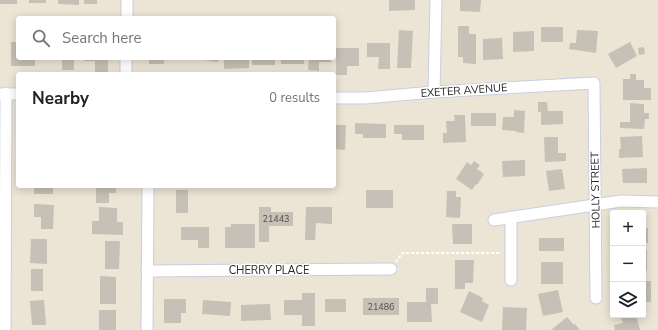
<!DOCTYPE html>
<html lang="en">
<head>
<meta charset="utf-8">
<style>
  body { margin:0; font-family:"Nunito Sans",sans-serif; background:#f2f2f2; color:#202124 }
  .controls { position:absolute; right:12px; bottom:12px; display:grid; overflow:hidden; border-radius:4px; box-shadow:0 2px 10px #0003 }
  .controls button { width:36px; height:36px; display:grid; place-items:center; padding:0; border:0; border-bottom:1px solid #e0e0e0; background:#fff; color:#202124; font:20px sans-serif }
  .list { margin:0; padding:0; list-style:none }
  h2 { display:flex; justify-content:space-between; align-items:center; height:52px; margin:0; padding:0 16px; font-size:17px }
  h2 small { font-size:13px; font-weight:400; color:#757577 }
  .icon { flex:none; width:22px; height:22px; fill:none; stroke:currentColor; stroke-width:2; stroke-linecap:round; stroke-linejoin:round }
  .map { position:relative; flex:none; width:658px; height:330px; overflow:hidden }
  .search { position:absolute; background:#fff; box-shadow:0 2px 10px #0003; left:16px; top:16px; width:320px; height:44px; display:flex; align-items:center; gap:10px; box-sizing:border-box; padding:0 14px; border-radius:4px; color:#757577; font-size:15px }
  .panel { position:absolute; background:#fff; box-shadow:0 2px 10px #0003; left:16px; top:72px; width:320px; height:116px; border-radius:4px }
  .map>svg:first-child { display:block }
  .building { fill:#c6c1b6 }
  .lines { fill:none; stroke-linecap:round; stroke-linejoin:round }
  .minor-casing { stroke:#cbcde2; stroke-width:13 }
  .path { stroke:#fff; stroke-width:2; stroke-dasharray:3 2; stroke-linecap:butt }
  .minor { stroke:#fff; stroke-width:11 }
  .labels { text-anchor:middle; stroke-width:3; stroke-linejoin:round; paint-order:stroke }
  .number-label { font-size:9px; fill:#4f4e4b }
  .street-label { font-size:11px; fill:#272727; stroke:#fff }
</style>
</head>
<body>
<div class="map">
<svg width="658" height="330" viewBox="0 0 658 330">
  <rect width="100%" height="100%" fill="#ece4d5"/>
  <!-- building -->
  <g class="building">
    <rect x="0" y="0" width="17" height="4"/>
    <rect x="29" y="0" width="17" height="3"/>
    <polygon points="58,0 79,0 79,5 58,4"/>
    <rect x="84" y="0" width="13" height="4"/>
    <polygon points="389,0 415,0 415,10 389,11"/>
    <polygon points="460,0 481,0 480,12 460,11"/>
    <polygon points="458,26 469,26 469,34 476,34 476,64 463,63 463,57 458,57"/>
    <rect x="541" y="27" width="22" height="15"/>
    <polygon points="399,30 413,31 411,68 397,68"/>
    <polygon points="577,30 598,31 596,53 569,49 570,43 576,43"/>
    <polygon points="534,31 534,51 513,52 513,32"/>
    <polygon points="502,38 503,59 483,60 483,39"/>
    <polygon points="11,42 18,42 18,58 35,58 35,66 11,66"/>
    <polygon points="630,42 637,56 616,68 608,54"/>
    <polygon points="367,43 390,43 390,69 378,69 379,57 367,57"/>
    <polygon points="644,47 645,54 639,55 638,48"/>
    <polygon points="336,48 359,48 359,66 347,66 347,75 336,75"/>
    <rect x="62" y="58" width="12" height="12"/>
    <polygon points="84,58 108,58 108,73 95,73 95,61 84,61"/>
    <rect x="149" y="58" width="15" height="6"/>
    <polygon points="196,58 218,58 218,62 196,59"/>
    <polygon points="224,58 249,58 249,68 224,69"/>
    <rect x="252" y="58" width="23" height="7"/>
    <rect x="281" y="58" width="23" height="6"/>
    <polygon points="309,58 332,58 331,62 319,62 319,71 308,70"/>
    <polygon points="630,74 636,74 636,80 644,80 644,88 651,88 651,100 623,100 623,79 630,79"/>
    <polygon points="538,102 547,102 548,111 563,111 563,124 541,125 541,112 538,112"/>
    <polygon points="630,103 644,104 644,113 649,113 649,119 645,119 644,129 620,128 620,122 630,122"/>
    <polygon points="514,110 525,111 524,133 516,132 516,131 502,130 503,117 514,117"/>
    <rect x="471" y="113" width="25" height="13"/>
    <polygon points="454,115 465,115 466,142 443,143 443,133 447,133 446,121 455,121"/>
    <polygon points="355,123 386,124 386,138 363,138 363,134 355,134"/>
    <polygon points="334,125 346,125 345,150 334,149"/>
    <polygon points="394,125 424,125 424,140 402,140 402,134 394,134"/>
    <polygon points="642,136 643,157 619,158 619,149 621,149 620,137"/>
    <polygon points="544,137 558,137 558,153 566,153 566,161 545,162"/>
    <polygon points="525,160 525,176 503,177 502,161"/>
    <polygon points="474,161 480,165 477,169 484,174 477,185 476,184 472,190 456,179 467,162 471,165"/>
    <polygon points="647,168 647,183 623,183 622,169"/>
    <polygon points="562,169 565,189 549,191 546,171"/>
    <rect x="34" y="186" width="19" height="8"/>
    <polygon points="96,186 116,186 116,193 109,193 109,203 96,203"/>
    <rect x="176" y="190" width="12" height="23"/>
    <rect x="366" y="190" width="27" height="18"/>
    <polygon points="447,191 456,191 456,197 461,197 460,218 446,217"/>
    <polygon points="34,204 54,205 53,229 41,229 41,217 34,217"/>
    <polygon points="99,207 117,208 117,222 123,222 123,235 92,234 92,221 99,221"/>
    <polygon points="259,207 271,207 271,212 293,212 293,226 269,226 269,242 259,242"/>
    <polygon points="306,207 332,207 332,224 316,223 315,240 305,240"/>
    <polygon points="231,224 255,224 255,248 225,248 225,227 231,227"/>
    <polygon points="452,224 472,224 472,244 453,244"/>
    <polygon points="181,227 209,227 209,248 198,248 198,240 181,240"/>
    <rect x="643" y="228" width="5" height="15"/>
    <rect x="539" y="238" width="25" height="13"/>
    <polygon points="31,239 47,239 47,264 30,263"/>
    <polygon points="105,241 120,241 119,269 105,269"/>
    <rect x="643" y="250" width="4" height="21"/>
    <polygon points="455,260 474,260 473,283 465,283 465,289 455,289"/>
    <rect x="541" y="262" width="22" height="22"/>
    <rect x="31" y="269" width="12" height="22"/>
    <polygon points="100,276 116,277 116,304 100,304"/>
    <rect x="643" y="281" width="8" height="21"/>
    <polygon points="426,288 438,288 438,304 431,304 432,322 407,322 407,302 426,302"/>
    <polygon points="558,290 563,312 543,316 538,294"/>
    <polygon points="469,291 483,298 482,301 489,305 482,322 460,312"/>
    <polygon points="302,293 315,293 315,326 302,326 302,315 284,315 284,300 302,300"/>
    <rect x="363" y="298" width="36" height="17"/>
    <polygon points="164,299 186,299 186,313 181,313 181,323 164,323"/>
    <rect x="325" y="299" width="21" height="13"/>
    <polygon points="44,300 46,325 32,325 30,301"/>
    <polygon points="203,300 231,302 230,316 202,314"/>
    <polygon points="270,304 271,320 241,321 241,305"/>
    <polygon points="503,307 527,308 526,330 502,330"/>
    <rect x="99" y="310" width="17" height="20"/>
    <polygon points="633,315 636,315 640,330 615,330 614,325 623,323 621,318"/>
    <polygon points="567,317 574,325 575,324 580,330 551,330"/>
  </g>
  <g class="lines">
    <defs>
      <g id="minor">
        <polyline points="127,18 127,0"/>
        <polyline points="126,74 126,58"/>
        <polyline points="434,92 436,0"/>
        <polyline points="0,94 18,94"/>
        <polyline points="334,98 365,98 434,92 594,83 596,298"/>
        <polyline points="511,217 511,280"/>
        <polyline points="494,220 621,201 658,202"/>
        <polyline points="147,271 391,269"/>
        <polyline points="5,330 6,93"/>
        <polyline points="147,330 148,186"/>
      </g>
    </defs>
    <!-- minor casing -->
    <use href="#minor" class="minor-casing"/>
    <!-- path -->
    <polyline class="path" points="396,262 402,253 501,253"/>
    <!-- minor -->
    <use href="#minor" class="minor"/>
  </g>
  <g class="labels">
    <!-- number labels -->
    <g class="number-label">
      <text x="276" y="222">21443</text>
      <text x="381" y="310">21486</text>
    </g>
    <!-- street labels -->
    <g class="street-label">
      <text transform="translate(464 90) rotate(-4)" y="4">EXETER AVENUE</text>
      <text transform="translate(595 190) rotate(-91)" y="4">HOLLY STREET</text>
      <text x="269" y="274">CHERRY PLACE</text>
    </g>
  </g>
</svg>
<div class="controls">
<button>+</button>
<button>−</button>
<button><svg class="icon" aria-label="layers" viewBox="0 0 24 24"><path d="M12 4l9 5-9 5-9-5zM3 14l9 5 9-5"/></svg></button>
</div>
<div class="search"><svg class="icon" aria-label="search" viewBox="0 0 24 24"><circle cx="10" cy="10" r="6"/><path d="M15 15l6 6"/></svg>Search here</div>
<section class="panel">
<h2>Nearby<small>0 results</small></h2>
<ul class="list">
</ul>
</section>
</div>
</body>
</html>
